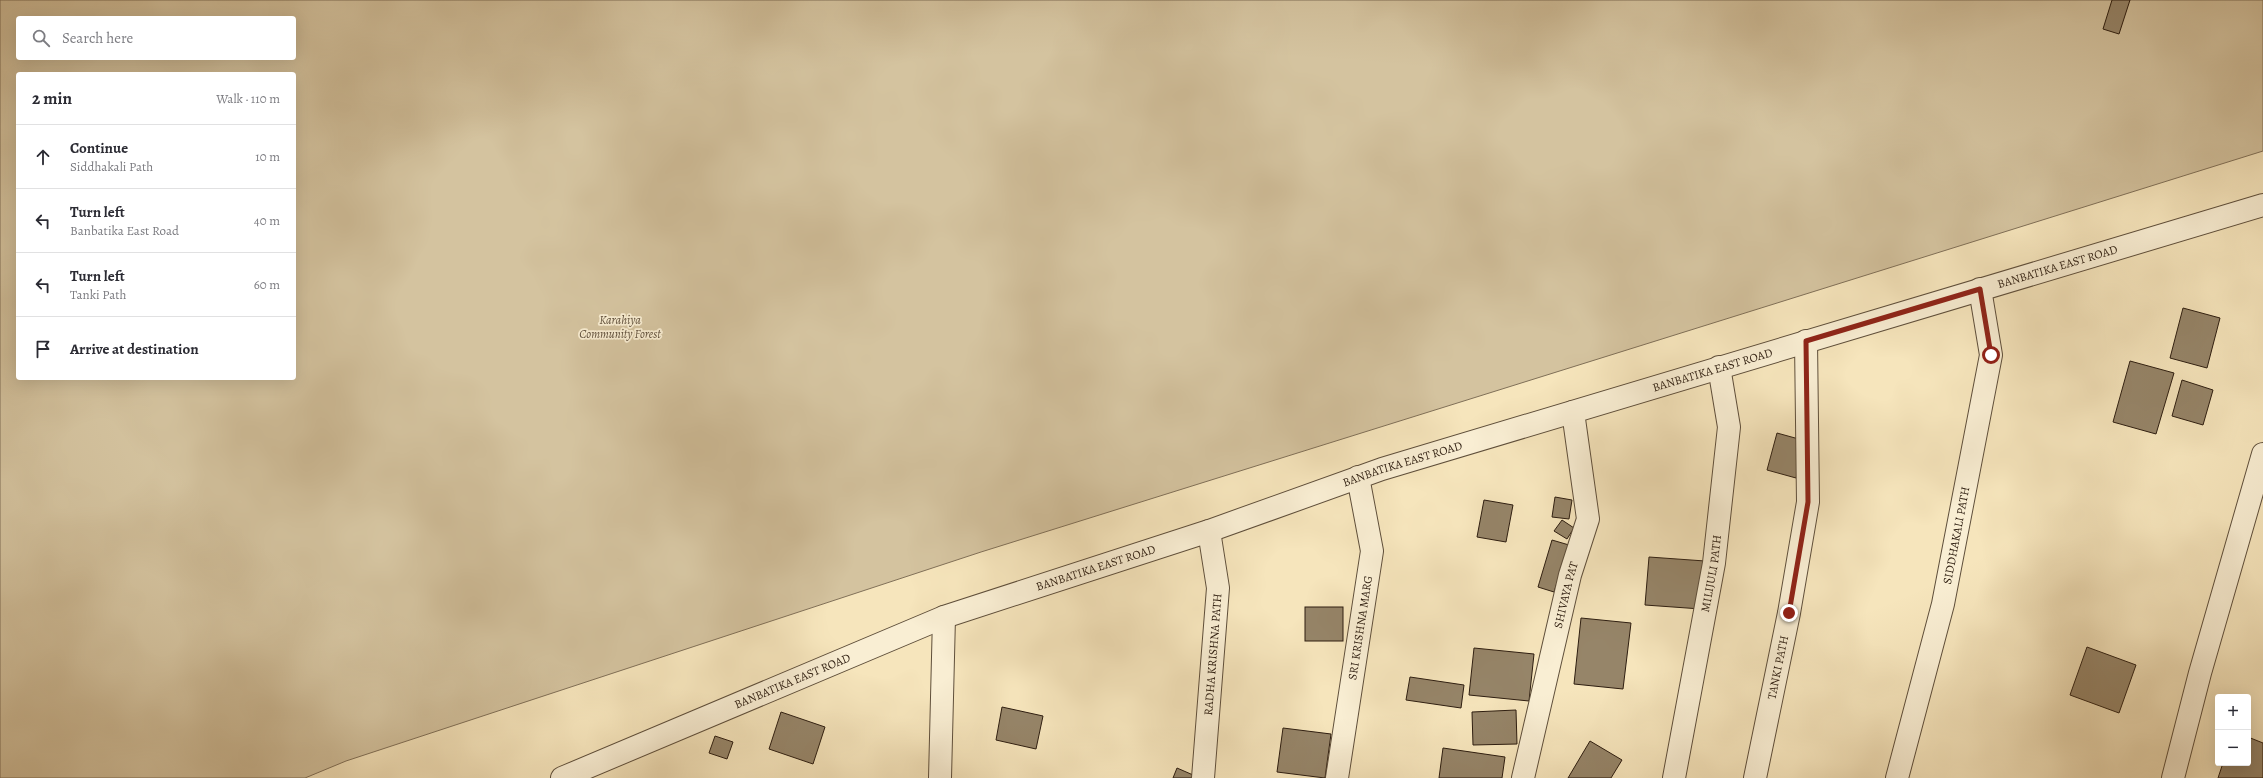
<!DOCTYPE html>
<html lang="en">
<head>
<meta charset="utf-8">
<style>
  body { margin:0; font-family:Alegreya,serif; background:#f7f7f7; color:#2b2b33 }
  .controls { position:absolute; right:12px; bottom:12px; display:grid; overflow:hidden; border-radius:4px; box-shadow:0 4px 16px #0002 }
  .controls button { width:36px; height:36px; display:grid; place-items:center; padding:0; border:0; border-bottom:1px solid #e1e1e2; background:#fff; color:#2b2b33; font:20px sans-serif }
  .stop { position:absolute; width:12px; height:12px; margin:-9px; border:3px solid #8f2418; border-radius:50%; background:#fff }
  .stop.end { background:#8f2418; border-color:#fff; box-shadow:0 1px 4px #0008 }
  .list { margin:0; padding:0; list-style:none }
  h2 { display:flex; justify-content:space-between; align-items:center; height:52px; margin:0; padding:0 16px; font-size:17px }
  h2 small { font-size:13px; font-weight:400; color:#7c7c81 }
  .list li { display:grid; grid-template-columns:26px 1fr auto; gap:12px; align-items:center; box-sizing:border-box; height:64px; padding:0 16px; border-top:1px solid #e1e1e2 }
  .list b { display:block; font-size:15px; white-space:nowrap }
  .list p { margin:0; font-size:13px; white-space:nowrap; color:#7c7c81 }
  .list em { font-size:13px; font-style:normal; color:#7c7c81 }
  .icon { flex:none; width:22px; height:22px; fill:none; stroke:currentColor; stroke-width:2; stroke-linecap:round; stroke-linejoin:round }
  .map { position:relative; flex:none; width:2263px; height:778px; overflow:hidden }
  .search { position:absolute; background:#fff; box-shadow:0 4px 16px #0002; left:16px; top:16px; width:280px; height:44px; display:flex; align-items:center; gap:10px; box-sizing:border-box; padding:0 14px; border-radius:4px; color:#7c7c81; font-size:15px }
  .panel { position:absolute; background:#fff; box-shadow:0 4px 16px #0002; left:16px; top:72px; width:280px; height:308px; border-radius:4px }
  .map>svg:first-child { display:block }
  .green { fill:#d4c39f; stroke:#807058; fill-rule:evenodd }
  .building { fill:#968569; stroke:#2d1d10 }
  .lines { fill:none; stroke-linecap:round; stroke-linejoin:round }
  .minor-casing { stroke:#5f4f3b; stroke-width:24 }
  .minor { stroke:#f9eed3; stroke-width:22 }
  .route { stroke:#8f2418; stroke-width:5 }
  .labels { text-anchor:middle; stroke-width:3.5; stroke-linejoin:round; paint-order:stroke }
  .street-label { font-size:12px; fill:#2d1d10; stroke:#f9eed3 }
  .park-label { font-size:12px; font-style:italic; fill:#5f4f3b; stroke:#f9eed3 }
</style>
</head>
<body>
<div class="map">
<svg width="2263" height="778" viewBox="0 0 2263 778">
  <rect width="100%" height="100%" fill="#f6e5bc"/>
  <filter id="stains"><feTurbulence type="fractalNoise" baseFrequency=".005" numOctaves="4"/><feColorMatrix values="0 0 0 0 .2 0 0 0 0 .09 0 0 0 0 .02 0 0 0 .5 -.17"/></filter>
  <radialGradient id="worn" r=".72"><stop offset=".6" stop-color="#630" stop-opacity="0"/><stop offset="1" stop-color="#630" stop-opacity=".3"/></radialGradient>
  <!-- green -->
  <path class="green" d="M0 0H2263V151L981 552 346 761 305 778H0ZM18 18H294V58H18ZM18 74H294V378H18Z"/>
  <!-- building -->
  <g class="building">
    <polygon points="2112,0 2130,0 2119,34 2103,29"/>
    <polygon points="2183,308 2220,318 2207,368 2170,358"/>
    <polygon points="2130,361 2174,373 2156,434 2113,422"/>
    <polygon points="2182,380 2213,390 2203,425 2172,416"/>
    <polygon points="1777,433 1806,441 1796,478 1767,470"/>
    <polygon points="1555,497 1572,500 1569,519 1552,517"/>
    <polygon points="1484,500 1513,505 1506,542 1477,537"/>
    <polygon points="1562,520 1574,528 1567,539 1554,531"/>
    <polygon points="1552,540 1569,545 1554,592 1538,587"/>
    <polygon points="1649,557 1705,561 1701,609 1645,605"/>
    <rect x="1305" y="607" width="38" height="34"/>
    <polygon points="1581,618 1631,623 1623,689 1574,684"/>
    <polygon points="2087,647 2136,665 2119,713 2070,695"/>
    <polygon points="1474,648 1534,654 1529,701 1469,695"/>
    <polygon points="1410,677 1464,685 1461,708 1406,700"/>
    <polygon points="1002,707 1043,716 1036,749 996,740"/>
    <polygon points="1516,710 1517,744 1473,745 1472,712"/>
    <polygon points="781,712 825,727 813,764 769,749"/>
    <polygon points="1283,728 1331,734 1325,778 1277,772"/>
    <polygon points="715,736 733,742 727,759 709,753"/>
    <polygon points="2248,737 2263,743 2263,778 2218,778 2223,763 2248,763"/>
    <polygon points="1590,741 1622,760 1611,778 1568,778"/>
    <polygon points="1443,748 1505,757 1502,778 1439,778"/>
    <polygon points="1177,768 1200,778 1173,778"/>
  </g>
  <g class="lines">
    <defs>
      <g id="minor">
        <path id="s1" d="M562 778 944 617 1209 531 1382 469 2263 205"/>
        <polyline points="940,778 944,617"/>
        <path id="s2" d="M1203 778 1218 588 1209 531"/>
        <path id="s3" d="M1337 778 1372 551 1358 477"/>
        <path id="s4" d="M1523 778 1570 575 1588 519 1573 412"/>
        <path id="s5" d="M1674 778 1714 563 1729 427 1719 367"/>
        <path id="s6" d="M1755 778 1789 613 1808 502 1806 341"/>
        <path id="s7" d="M1897 778 1943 604 1991 355 1980 289"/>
        <polyline points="2173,778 2200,673 2263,454"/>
      </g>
    </defs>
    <!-- minor casing -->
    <use href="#minor" class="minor-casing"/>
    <!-- minor -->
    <use href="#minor" class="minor"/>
  </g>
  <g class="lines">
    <!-- route -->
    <polyline class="route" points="1789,613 1808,502 1806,341 1980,289 1991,355"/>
  </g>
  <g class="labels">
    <!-- street labels -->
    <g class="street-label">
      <text dy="4" stroke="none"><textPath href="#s1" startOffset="1582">BANBATIKA EAST ROAD</textPath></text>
      <text dy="4" stroke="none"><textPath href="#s1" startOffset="1222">BANBATIKA EAST ROAD</textPath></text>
      <text dy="4" stroke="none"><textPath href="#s1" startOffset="898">BANBATIKA EAST ROAD</textPath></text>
      <text dy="4" stroke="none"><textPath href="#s7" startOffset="250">SIDDHAKALI PATH</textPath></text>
      <text dy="4" stroke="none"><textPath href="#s1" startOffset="574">BANBATIKA EAST ROAD</textPath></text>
      <text dy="4" stroke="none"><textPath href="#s5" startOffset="208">MILIJULI PATH</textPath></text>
      <text dy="4" stroke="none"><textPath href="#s4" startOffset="188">SHIVAYA PAT</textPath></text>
      <text dy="4" stroke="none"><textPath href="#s3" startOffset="152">SRI KRISHNA MARG</textPath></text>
      <text dy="4" stroke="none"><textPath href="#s2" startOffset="124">RADHA KRISHNA PATH</textPath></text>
      <text dy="4" stroke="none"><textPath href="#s6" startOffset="113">TANKI PATH</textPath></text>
      <text dy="4" stroke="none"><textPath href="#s1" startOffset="250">BANBATIKA EAST ROAD</textPath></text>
    </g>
    <!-- park labels -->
    <g class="park-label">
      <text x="620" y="324">Karahiya<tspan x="620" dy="14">Community Forest</tspan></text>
    </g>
  </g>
  <rect width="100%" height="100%" filter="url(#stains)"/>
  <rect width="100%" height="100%" fill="url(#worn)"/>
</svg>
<div class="controls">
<button>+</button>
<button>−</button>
</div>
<div class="stop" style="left:1991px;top:355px"></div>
<div class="stop end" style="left:1789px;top:613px"></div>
<div class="search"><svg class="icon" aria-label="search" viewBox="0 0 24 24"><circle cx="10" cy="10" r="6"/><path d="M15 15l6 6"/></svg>Search here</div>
<section class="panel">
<h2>2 min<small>Walk · 110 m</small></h2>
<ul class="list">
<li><svg class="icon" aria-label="ahead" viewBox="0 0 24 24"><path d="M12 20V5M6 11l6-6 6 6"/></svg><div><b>Continue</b><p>Siddhakali Path</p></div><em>10 m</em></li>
<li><svg class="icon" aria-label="left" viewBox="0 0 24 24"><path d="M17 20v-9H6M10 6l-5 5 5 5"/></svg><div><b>Turn left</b><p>Banbatika East Road</p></div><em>40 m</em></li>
<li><svg class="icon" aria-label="left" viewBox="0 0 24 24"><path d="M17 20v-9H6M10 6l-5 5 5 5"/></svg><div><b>Turn left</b><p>Tanki Path</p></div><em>60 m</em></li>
<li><svg class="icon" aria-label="arrive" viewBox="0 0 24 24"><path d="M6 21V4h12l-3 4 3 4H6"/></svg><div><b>Arrive at destination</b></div></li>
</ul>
</section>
</div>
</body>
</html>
